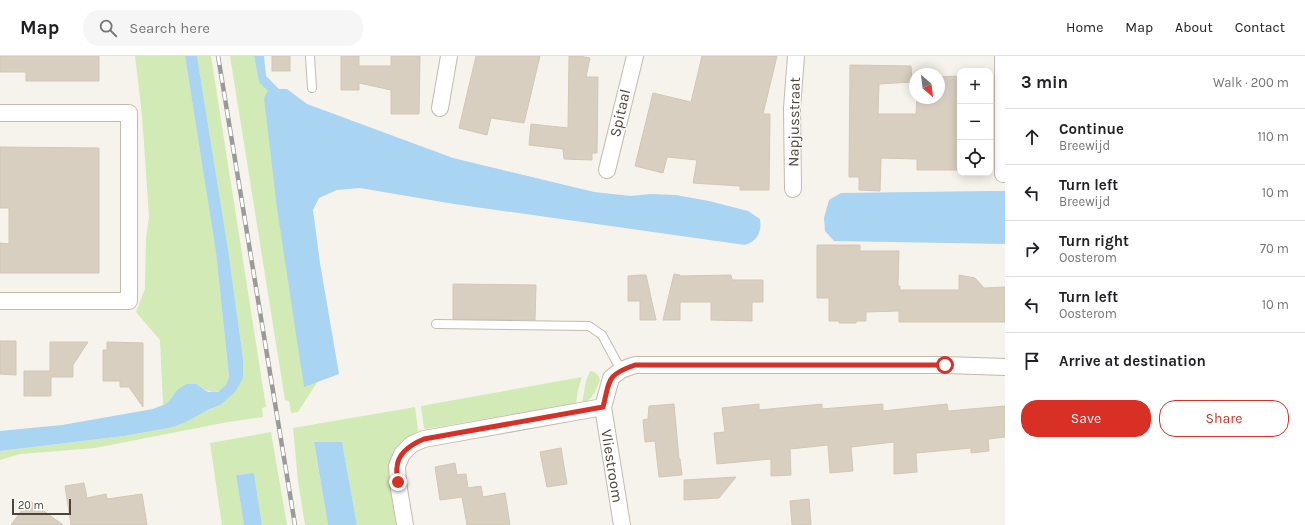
<!DOCTYPE html>
<html lang="en">
<head>
<meta charset="utf-8">
<style>
  body { margin:0; font-family:Karla,sans-serif; background:#f6f6f6; color:#202124 }
  .controls { position:absolute; right:12px; top:12px; display:grid; overflow:hidden; border-radius:8px; box-shadow:0 2px 10px #0003 }
  .controls button { width:36px; height:36px; display:grid; place-items:center; padding:0; border:0; border-bottom:1px solid #e0e0e0; background:#fff; color:#202124; font:20px sans-serif }
  .compass { position:absolute; left:909px; top:12px; width:36px; height:36px; border-radius:50%; background:#fff; box-shadow:0 2px 10px #0003; rotate:152deg }
  .scale { position:absolute; left:12px; bottom:10px; width:59px; box-sizing:border-box; padding-left:4px; border:2px solid #4b4439; border-top:0; font-size:11px; line-height:14px; white-space:nowrap; color:#4b4439; -webkit-text-stroke:3px #fff; paint-order:stroke }
  .stop { position:absolute; width:12px; height:12px; margin:-9px; border:3px solid #d93025; border-radius:50%; background:#fff }
  .stop.end { background:#d93025; border-color:#fff; box-shadow:0 1px 4px #0008 }
  .list { margin:0; padding:0; list-style:none }
  h2 { display:flex; justify-content:space-between; align-items:center; height:52px; margin:0; padding:0 16px; font-size:17px }
  h2 small { font-size:13px; font-weight:400; color:#757577 }
  .list li { display:grid; grid-template-columns:26px 1fr auto; gap:12px; align-items:center; box-sizing:border-box; height:56px; padding:0 16px; border-top:1px solid #e0e0e0 }
  .list b { display:block; font-size:15px; white-space:nowrap }
  .list p { margin:0; font-size:13px; white-space:nowrap; color:#757577 }
  .list em { font-size:13px; font-style:normal; color:#757577 }
  .actions { display:flex; gap:8px; padding:12px 16px }
  .actions a { flex:1; padding:9px 0; border:1px solid #d93025; border-radius:16px; text-align:center; font-size:14px; color:#d93025 }
  .actions .main { background:#d93025; color:#fff }
  .icon { flex:none; width:22px; height:22px; fill:none; stroke:currentColor; stroke-width:2; stroke-linecap:round; stroke-linejoin:round }
  .map { position:relative; flex:none; width:1005px; height:469px; overflow:hidden }
  header { display:flex; align-items:center; gap:24px; box-sizing:border-box; height:56px; padding:0 20px; background:#fff; border-bottom:1px solid #e0e0e0 }
  header strong { font-size:19px }
  nav { display:flex; gap:22px; margin-inline-start:auto; font-size:14px }
  .search { width:280px; height:36px; background:#f6f6f6; display:flex; align-items:center; gap:10px; box-sizing:border-box; padding:0 14px; border-radius:16px; color:#757577; font-size:15px }
  main { display:flex }
  aside { flex:1; background:#fff }
  .map>svg:first-child { display:block }
  .green { fill:#d2eab5 }
  .water { fill:#a9d4f2 }
  .building { fill:#d8cfc1; stroke:#d3c7b4 }
  .lines { fill:none; stroke-linecap:round; stroke-linejoin:round }
  .lane-casing { stroke:#c2bbae; stroke-width:10 }
  .street-casing { stroke:#c2bbae; stroke-width:18 }
  .lane { stroke:#fff; stroke-width:8 }
  .street { stroke:#fff; stroke-width:16 }
  .rail-casing { stroke:#9a9a9a; stroke-width:4.5 }
  .rail { stroke:#fff; stroke-width:3; stroke-dasharray:9; stroke-linecap:butt }
  .route { stroke:#d93025; stroke-width:5 }
  .labels { text-anchor:middle; stroke-width:3; stroke-linejoin:round; paint-order:stroke }
  .street-label { font-size:15px; fill:#4b4439; stroke:#fff }
</style>
</head>
<body>
<header>
<strong>Map</strong>
<div class="search"><svg class="icon" aria-label="search" viewBox="0 0 24 24"><circle cx="10" cy="10" r="6"/><path d="M15 15l6 6"/></svg>Search here</div>
<nav><a>Home</a><a>Map</a><a>About</a><a>Contact</a></nav>
</header>
<main>
<div class="map">
<svg width="1005" height="469" viewBox="0 0 1005 469">
  <rect width="100%" height="100%" fill="#f6f3ec"/>
  <!-- green -->
  <g class="green">
    <path d="M135 0H185L216 197 229 322C222 341 210 338 196 328L177 334 168 346 163 349 160 284 136 256 145 233 146 182 149 161 142 59Z"/>
    <polygon points="197,0 211,0 266,351 262,352 263,361 228,366 95,392 20,398 0,404 0,395 124,380 169,372 220,349 243,322 243,302 228,193"/>
    <polygon points="230,0 254,0 259,26 269,35 304,330 318,325 298,356 291,357 289,345 285,344"/>
    <path d="M590 315C596 316 598 318 600 324 596 334 593 344 582 347L586 325Z"/>
    <polygon points="582,321 578,334 576,347 426,373 424,372 421,350"/>
    <polygon points="415,351 418,375 403,385 393,395 388,419 396,469 357,469 342,386 314,387 328,469 305,469 298,425 293,372"/>
    <polygon points="271,376 287,469 262,469 254,417 236,419 244,469 222,469 210,387"/>
  </g>
  <!-- water -->
  <g class="water">
    <polygon points="185,0 197,0 228,193 243,302 243,322 235,336 220,349 208,354 184,367 169,372 124,380 0,395 0,375 62,369 153,353 163,349 168,346 177,334 186,328 196,328 208,336 218,336 226,329 229,321 216,197"/>
    <path d="M254 0H264L266 20 279 33H287L307 48 453 102 594 136 631 140 650 138 676 139 709 145 748 155 760 163C762 175 758 185 745 189L454 148 360 132 337 134 319 142 313 154 320 207 339 318 304 331 277 152 264 42 268 35 259 26Z"/>
    <polygon points="990,135 1005,135 1005,188 834,185 825,175 824,162 829,144 841,137"/>
    <polygon points="314,386 342,386 357,469 328,469"/>
    <polygon points="254,417 262,469 244,469 236,419"/>
  </g>
  <!-- building -->
  <g class="building">
    <polygon points="0,0 99,0 99,25 26,25 26,16 0,16"/>
    <rect x="272" y="0" width="18" height="15"/>
    <polygon points="341,0 359,0 359,10 391,10 391,0 420,0 419,58 391,58 391,34 359,27 359,34 341,34"/>
    <polygon points="476,0 540,0 524,67 491,62 487,79 459,72"/>
    <polygon points="569,0 579,0 590,2 586,21 598,21 597,97 592,97 592,104 564,103 563,93 529,89 531,68 568,72"/>
    <polygon points="702,0 777,0 763,58 770,58 769,134 740,134 740,130 693,127 697,104 667,101 663,117 635,110 653,37 691,46"/>
    <polygon points="850,9 911,10 912,26 879,28 878,58 916,58 917,42 939,42 939,21 960,20 960,114 917,114 917,103 881,102 880,135 859,134 859,121 849,121"/>
    <polygon points="0,91 99,92 99,217 0,217 0,187 9,188 9,152 0,152"/>
    <polygon points="817,189 860,189 860,195 899,195 898,230 900,230 900,234 959,234 959,219 975,222 984,232 1005,231 1005,266 899,266 899,255 866,256 866,265 856,265 856,267 839,267 839,265 829,265 829,242 817,242"/>
    <polygon points="674,218 680,219 680,220 731,219 732,224 763,224 763,246 752,246 752,265 711,264 711,246 680,246 680,264 663,264"/>
    <polygon points="640,219 646,219 656,264 640,264 640,245 628,245 628,220"/>
    <polygon points="453,228 536,229 535,264 453,263"/>
    <polygon points="0,285 16,285 16,319 0,318"/>
    <polygon points="50,286 88,286 73,309 73,321 51,321 51,340 24,340 24,315 50,315"/>
    <polygon points="107,286 143,287 143,351 129,331 120,331 120,325 103,325 103,294 107,294"/>
    <polygon points="674,348 679,403 680,403 682,419 659,421 655,385 645,386 643,364 648,363 649,350"/>
    <polygon points="759,348 759,354 822,348 822,353 883,348 883,355 947,348 948,355 1005,350 1005,381 988,383 989,395 971,397 971,392 916,397 917,416 894,418 894,386 851,391 853,415 830,417 828,389 790,393 791,419 771,420 771,403 717,408 714,377 725,376 722,352"/>
    <polygon points="561,392 567,428 547,431 540,396"/>
    <polygon points="455,407 457,419 466,418 468,432 481,430 483,441 505,437 510,469 467,469 462,441 440,444 435,411"/>
    <polygon points="736,421 719,442 684,444 684,424"/>
    <polygon points="84,427 87,442 106,438 107,443 142,438 147,469 71,469 65,430"/>
    <polygon points="809,443 811,469 792,469 790,445"/>
    <polygon points="29,444 63,469 11,469"/>
  </g>
  <g class="lines">
    <defs>
      <g id="lane">
        <polyline points="310,0 312,32"/>
        <polyline points="436,268 589,270 602,279 621,314"/>
      </g>
      <g id="street">
        <polyline points="440,52 449,0"/>
        <polyline points="0,57 129,57 129,245 0,245"/>
        <polyline points="607,114 635,0"/>
        <polyline points="1003,118 1003,0"/>
        <polyline points="793,133 792,52 796,0"/>
        <polyline points="405,469 398,427 397,410 402,398 412,388 424,383 603,351"/>
        <polyline points="622,469 603,351 611,322 621,314 635,309 945,309 1005,311"/>
      </g>
    </defs>
    <!-- lane casing -->
    <use href="#lane" class="lane-casing"/>
    <!-- street casing -->
    <use href="#street" class="street-casing"/>
    <!-- lane -->
    <use href="#lane" class="lane"/>
    <!-- street -->
    <use href="#street" class="street"/>
    <defs>
      <polyline id="rail" points="218,0 295,469"/>
    </defs>
    <!-- rail casing -->
    <use href="#rail" class="rail-casing"/>
    <!-- rail -->
    <use href="#rail" class="rail"/>
  </g>
  <g class="lines">
    <!-- route -->
    <path class="route" d="M398 426C398 421 396 416 397 411 398 396 412 388 424 383L603 351C610 324 606 319 635 309H945"/>
  </g>
  <g class="labels">
    <!-- street labels -->
    <g class="street-label">
      <text transform="translate(620 57) rotate(-77)" y="5">Spitaal</text>
      <text transform="translate(794 66) rotate(-89)" y="5">Napjusstraat</text>
      <text transform="translate(612 410) rotate(81)" y="5">Vliestroom</text>
    </g>
  </g>
</svg>
<div class="controls">
<button>+</button>
<button>−</button>
<button><svg class="icon" aria-label="locate" viewBox="0 0 24 24"><circle cx="12" cy="12" r="6"/><path d="M12 2v4M12 18v4M2 12h4M18 12h4"/></svg></button>
</div>
<svg class="compass" viewBox="-18 -18 36 36"><path d="M0-13l5 13h-10z" fill="#e53935"/><path d="M0 13l5-13h-10z" fill="#757577"/></svg>
<div class="scale">20 m</div>
<div class="stop" style="left:945px;top:309px"></div>
<div class="stop end" style="left:398px;top:426px"></div>
</div>
<aside>
<h2>3 min<small>Walk · 200 m</small></h2>
<ul class="list">
<li><svg class="icon" aria-label="ahead" viewBox="0 0 24 24"><path d="M12 20V5M6 11l6-6 6 6"/></svg><div><b>Continue</b><p>Breewijd</p></div><em>110 m</em></li>
<li><svg class="icon" aria-label="left" viewBox="0 0 24 24"><path d="M17 20v-9H6M10 6l-5 5 5 5"/></svg><div><b>Turn left</b><p>Breewijd</p></div><em>10 m</em></li>
<li><svg class="icon" aria-label="right" viewBox="0 0 24 24"><path d="M7 20v-9h11M14 6l5 5-5 5"/></svg><div><b>Turn right</b><p>Oosterom</p></div><em>70 m</em></li>
<li><svg class="icon" aria-label="left" viewBox="0 0 24 24"><path d="M17 20v-9H6M10 6l-5 5 5 5"/></svg><div><b>Turn left</b><p>Oosterom</p></div><em>10 m</em></li>
<li><svg class="icon" aria-label="arrive" viewBox="0 0 24 24"><path d="M6 21V4h12l-3 4 3 4H6"/></svg><div><b>Arrive at destination</b></div></li>
</ul>
<div class="actions"><a class="main">Save</a><a>Share</a></div>
</aside>
</main>
</body>
</html>
